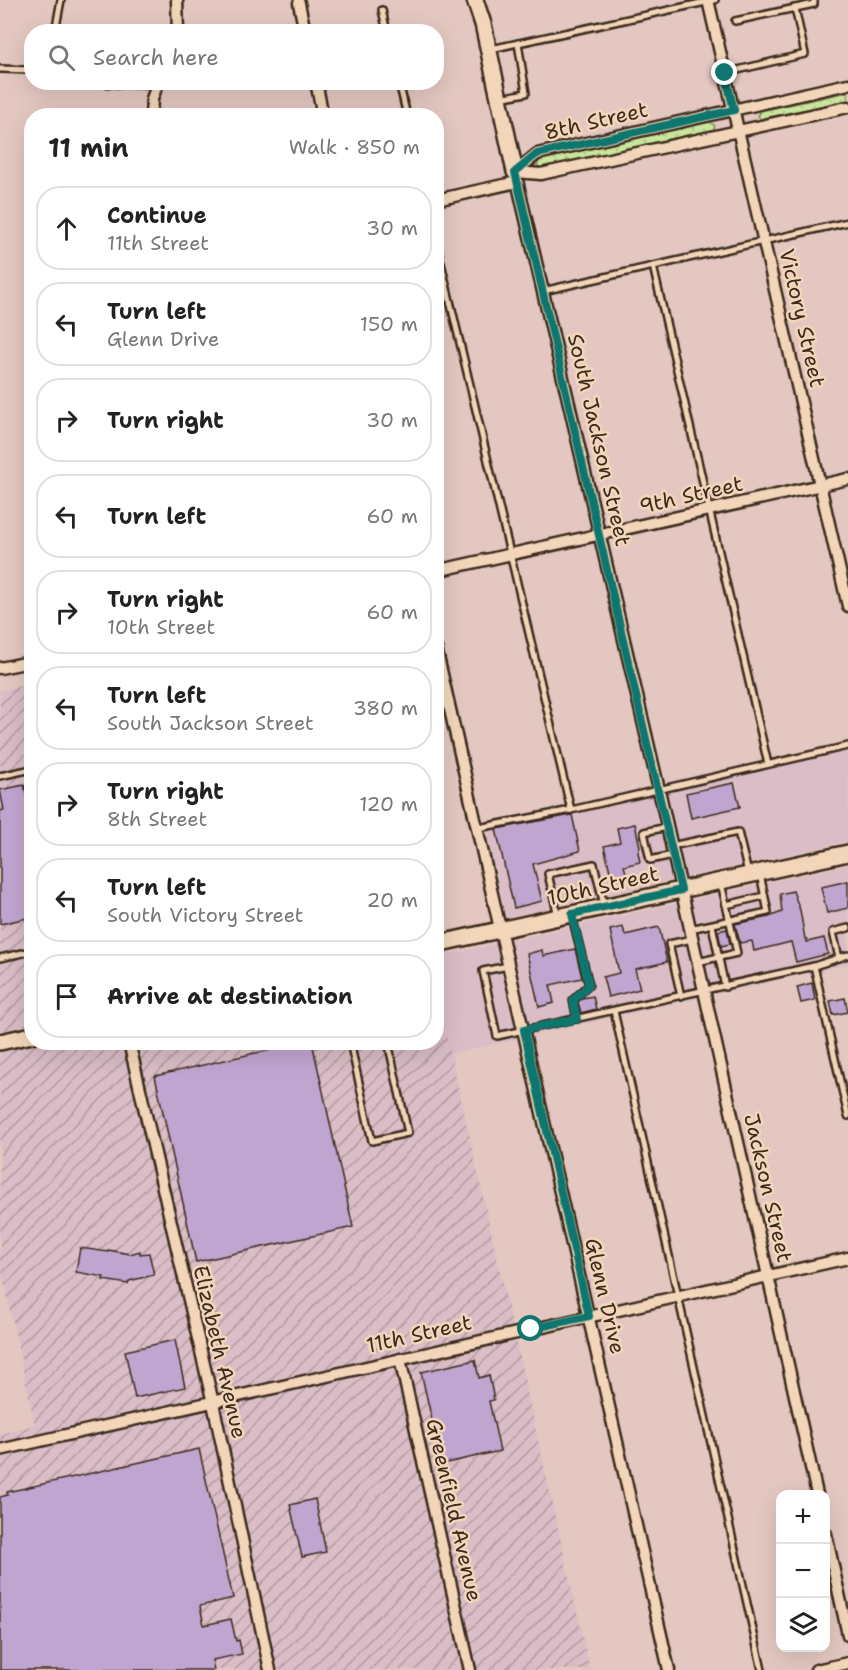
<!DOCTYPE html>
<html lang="en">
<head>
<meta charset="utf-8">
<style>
  body { margin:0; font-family:"Shantell Sans",sans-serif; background:#f6f6f6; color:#222 }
  .controls { position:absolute; right:18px; bottom:18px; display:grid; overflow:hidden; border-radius:12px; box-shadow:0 6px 24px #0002 }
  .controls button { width:54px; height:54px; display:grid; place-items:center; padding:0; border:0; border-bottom:2px solid #e0e0e0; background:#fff; color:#222; font:30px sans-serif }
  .stop { position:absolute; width:18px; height:18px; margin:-14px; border:4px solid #0f766e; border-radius:50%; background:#fff }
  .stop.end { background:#0f766e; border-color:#fff; box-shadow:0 2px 6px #0008 }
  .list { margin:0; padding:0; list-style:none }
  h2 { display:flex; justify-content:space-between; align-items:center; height:78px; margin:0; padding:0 24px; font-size:26px }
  h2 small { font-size:20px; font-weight:400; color:#767676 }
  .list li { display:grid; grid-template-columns:39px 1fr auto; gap:18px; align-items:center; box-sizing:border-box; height:84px; margin:0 12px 12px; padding:0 12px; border:2px solid #e0e0e0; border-radius:24px }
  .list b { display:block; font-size:22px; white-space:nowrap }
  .list p { margin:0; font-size:20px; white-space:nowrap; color:#767676 }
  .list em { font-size:20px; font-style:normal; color:#767676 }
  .icon { flex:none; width:33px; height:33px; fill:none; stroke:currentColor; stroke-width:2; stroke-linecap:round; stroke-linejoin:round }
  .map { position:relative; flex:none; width:848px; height:1670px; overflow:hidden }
  .search { position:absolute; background:#fff; box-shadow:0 6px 24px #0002; left:24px; top:24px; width:420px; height:66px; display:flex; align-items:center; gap:15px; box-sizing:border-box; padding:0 21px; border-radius:24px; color:#767676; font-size:22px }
  .panel { position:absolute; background:#fff; box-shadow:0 6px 24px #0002; left:24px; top:108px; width:420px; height:942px; border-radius:24px }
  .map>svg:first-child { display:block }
  .built { fill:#dabdc6 }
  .industrial { fill:url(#industrial-furrows) }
  .grass { fill:url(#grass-dots); stroke:#82885d; stroke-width:1.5 }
  .building { fill:#c1a5d1; stroke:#3b2a1e; stroke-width:1.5 }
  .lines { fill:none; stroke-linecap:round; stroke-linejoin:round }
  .lane-casing { stroke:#3b2a1e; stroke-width:10 }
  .street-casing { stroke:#3b2a1e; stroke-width:15 }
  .secondary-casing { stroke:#3b2a1e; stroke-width:20 }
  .lane { stroke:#f3d6ba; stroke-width:5 }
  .street { stroke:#f3d6ba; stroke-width:10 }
  .secondary { stroke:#f3d6ba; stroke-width:15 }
  .route { stroke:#0f766e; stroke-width:8 }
  .labels { text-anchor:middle; stroke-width:5; stroke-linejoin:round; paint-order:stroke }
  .street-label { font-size:21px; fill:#3b2a1e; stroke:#f3d6ba }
</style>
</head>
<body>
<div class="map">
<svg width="848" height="1670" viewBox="0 0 848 1670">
  <defs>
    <pattern id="industrial-furrows" width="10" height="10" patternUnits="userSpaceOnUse" patternTransform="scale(1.5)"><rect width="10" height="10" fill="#dabdc6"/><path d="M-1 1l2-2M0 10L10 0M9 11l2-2" fill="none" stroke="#b29aa0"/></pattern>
    <pattern id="grass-dots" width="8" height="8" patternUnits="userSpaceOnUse" patternTransform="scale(1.5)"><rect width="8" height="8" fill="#cae59c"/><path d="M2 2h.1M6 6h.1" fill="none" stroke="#aec586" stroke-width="1.8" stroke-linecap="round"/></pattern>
  </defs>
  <rect width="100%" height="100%" fill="#e4c7c1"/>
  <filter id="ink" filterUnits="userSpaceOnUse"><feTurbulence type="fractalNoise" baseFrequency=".0167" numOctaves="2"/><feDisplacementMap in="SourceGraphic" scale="12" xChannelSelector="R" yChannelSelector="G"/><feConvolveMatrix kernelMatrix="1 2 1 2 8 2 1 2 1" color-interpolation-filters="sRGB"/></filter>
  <g filter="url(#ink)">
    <!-- built -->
    <g class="built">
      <polygon points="848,744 848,841 491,921 470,828"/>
      <polygon points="848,865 848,964 450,1054 437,993 436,957"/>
    </g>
    <!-- industrial -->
    <g class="industrial">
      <polygon points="31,683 31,1024 0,1031 0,691"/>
      <polygon points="437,993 590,1670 0,1670 0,1434 35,1425 0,1263 0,1051 41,1042 436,1042"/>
    </g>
    <!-- grass -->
    <g class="grass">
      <polygon points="848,92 848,100 761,119 758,116 761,111"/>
      <polygon points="710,122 715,126 713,130 540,168 537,165 540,160"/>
    </g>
    <!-- building -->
    <g class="building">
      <polygon points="734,783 740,807 691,818 686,793"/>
      <polygon points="24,785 28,800 32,800 32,917 0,924 0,811 4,810 0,790"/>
      <polygon points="572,815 580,851 533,864 542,901 514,908 496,829"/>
      <polygon points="635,824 640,847 638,852 640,862 624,866 627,876 612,880 604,846 620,842 617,828"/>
      <polygon points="848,881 848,908 827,913 821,887"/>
      <polygon points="793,891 800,910 805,939 807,939 807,942 824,938 828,954 796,962 791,942 754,951 752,941 740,943 735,924 769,917 782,912 780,894"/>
      <polygon points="623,927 625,935 659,927 667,962 635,969 640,989 608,997 603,977 619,973 610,930"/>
      <polygon points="727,929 730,944 721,946 718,931"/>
      <polygon points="575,949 582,978 550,985 554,1003 539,1007 527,954 542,950 543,956"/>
      <polygon points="812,983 815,1000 801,1003 797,987"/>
      <polygon points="593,996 596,1009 581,1013 578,1002 582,998"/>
      <polygon points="845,998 848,1012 833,1015 830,1001"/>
      <polygon points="304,1042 312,1042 353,1227 196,1262 155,1076"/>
      <polygon points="80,1248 108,1252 108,1250 130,1254 140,1251 140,1254 149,1253 154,1275 129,1281 128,1284 103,1280 104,1277 76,1272"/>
      <polygon points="175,1340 185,1387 135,1398 125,1351"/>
      <polygon points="475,1360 479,1378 489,1375 494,1400 489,1401 500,1451 442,1464 421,1372"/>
      <polygon points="199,1449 233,1598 200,1606 204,1625 231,1619 236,1641 239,1640 242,1654 212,1660 214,1670 0,1670 0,1497 8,1495 7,1492"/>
      <polygon points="315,1499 326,1552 302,1557 290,1505"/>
    </g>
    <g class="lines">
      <defs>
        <g id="lane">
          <polyline points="382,10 387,32"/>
          <polyline points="735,21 814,4 814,0"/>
          <polyline points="55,32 61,0"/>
          <polyline points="491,49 715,0"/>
          <polyline points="0,69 32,70"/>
          <polyline points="725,73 805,54 795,8"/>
          <path d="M98 82C117 87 137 82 157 85"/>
          <polyline points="399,82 407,116"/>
          <polyline points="500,98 526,93 518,43"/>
          <polyline points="436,242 571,810"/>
          <polyline points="653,266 768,764"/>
          <polyline points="543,291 848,222"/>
          <polyline points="0,776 32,769"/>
          <polyline points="667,827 644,832 650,860 673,855"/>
          <polyline points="478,828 571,810 848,746"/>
          <polyline points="671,846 738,832 748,873"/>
          <polyline points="726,905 764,896"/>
          <polyline points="558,916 548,874 594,864 604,905"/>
          <polyline points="572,916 589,985 573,1000 577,1019"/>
          <polyline points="712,925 725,987"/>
          <polyline points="690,929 768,912 760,874"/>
          <polyline points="0,958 32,951"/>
          <polyline points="839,958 833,932 848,928"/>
          <polyline points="697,962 737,953 721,883"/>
          <polyline points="508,966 483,971 497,1036 814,966 848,955"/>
          <polyline points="814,966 848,1116"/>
          <polyline points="681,996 669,944 692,939"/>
          <polyline points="614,1011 762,1670"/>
          <polyline points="350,1042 372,1141 408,1133 388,1042"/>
        </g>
        <g id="street">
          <polyline points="177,0 178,32"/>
          <polyline points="708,0 848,606"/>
          <polyline points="299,3 305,32"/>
          <polyline points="316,82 323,116"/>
          <polyline points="151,116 152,99 158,82"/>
          <polyline points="515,172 659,790 817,1494"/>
          <polyline points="515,172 537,154 848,84"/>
          <polyline points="515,172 541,174 848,107"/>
          <polyline points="436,200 517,182"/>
          <polyline points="436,571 848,479"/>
          <polyline points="436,648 669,1670"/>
          <polyline points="0,668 25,663 32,659"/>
          <polyline points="129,1042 213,1403 270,1670"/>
          <polyline points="400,1359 470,1670"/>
          <polyline points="0,1450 848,1258"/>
          <polyline points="826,1534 848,1635"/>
          <polyline points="816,1670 848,1663"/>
        </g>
        <g id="secondary">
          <polyline points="475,0 483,24 515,172"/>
          <polyline points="436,944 848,853"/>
          <polyline points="0,1042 32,1035"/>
        </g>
      </defs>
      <!-- lane casing -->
      <use href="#lane" class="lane-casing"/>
      <!-- street casing -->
      <use href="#street" class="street-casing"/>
      <!-- secondary casing -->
      <use href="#secondary" class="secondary-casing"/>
      <!-- lane -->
      <use href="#lane" class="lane"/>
      <!-- street -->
      <use href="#street" class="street"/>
      <!-- secondary -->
      <use href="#secondary" class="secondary"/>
    </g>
  </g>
  <g class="lines" filter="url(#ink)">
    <!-- route -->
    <polyline class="route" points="531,1329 589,1316 524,1030 577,1019 573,1000 589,985 572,914 681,890 515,172 537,154 734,110 725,73"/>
  </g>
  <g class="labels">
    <!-- street labels -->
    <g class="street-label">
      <text transform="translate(596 121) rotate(-13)" y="7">8th Street</text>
      <text transform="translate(802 318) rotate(77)" y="7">Victory Street</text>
      <text transform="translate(599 440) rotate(77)" y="7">South Jackson Street</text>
      <text transform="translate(691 495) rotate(-13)" y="7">9th Street</text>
      <text transform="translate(603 886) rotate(-13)" y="7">10th Street</text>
      <text transform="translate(768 1188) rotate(77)" y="7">Jackson Street</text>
      <text transform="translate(605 1296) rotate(77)" y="7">Glenn Drive</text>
      <text transform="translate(419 1334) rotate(-13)" y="7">11th Street</text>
      <text transform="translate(220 1352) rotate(77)" y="7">Elizabeth Avenue</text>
      <text transform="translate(454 1510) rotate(77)" y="7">Greenfield Avenue</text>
    </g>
  </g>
</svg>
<div class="controls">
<button>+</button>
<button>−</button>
<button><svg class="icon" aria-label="layers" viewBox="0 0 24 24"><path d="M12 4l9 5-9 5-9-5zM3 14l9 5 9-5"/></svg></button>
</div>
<div class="stop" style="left:531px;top:1329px"></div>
<div class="stop end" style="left:725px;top:73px"></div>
<div class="search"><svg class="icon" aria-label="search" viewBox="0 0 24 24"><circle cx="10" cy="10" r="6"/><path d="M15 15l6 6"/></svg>Search here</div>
<section class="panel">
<h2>11 min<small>Walk · 850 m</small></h2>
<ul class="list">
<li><svg class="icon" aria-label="ahead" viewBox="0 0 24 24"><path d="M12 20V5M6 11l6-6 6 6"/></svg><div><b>Continue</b><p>11th Street</p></div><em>30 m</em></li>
<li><svg class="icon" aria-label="left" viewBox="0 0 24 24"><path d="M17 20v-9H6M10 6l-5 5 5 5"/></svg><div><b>Turn left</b><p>Glenn Drive</p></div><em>150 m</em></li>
<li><svg class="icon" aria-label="right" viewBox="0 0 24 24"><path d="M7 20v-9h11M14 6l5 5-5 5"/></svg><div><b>Turn right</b></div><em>30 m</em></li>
<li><svg class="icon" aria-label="left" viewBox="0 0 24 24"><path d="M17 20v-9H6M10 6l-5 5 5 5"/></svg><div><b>Turn left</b></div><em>60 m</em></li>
<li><svg class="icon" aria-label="right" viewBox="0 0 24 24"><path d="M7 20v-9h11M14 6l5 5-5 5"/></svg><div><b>Turn right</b><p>10th Street</p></div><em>60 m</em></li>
<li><svg class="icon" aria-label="left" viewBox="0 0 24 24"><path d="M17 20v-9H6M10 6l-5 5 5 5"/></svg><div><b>Turn left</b><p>South Jackson Street</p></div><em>380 m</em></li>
<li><svg class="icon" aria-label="right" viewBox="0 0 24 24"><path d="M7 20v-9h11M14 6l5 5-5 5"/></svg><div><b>Turn right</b><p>8th Street</p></div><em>120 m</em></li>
<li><svg class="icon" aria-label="left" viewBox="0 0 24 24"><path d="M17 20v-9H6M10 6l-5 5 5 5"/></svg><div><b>Turn left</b><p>South Victory Street</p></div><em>20 m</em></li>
<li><svg class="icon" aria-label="arrive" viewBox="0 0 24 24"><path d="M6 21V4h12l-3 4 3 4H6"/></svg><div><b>Arrive at destination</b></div></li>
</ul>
</section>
</div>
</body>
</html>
